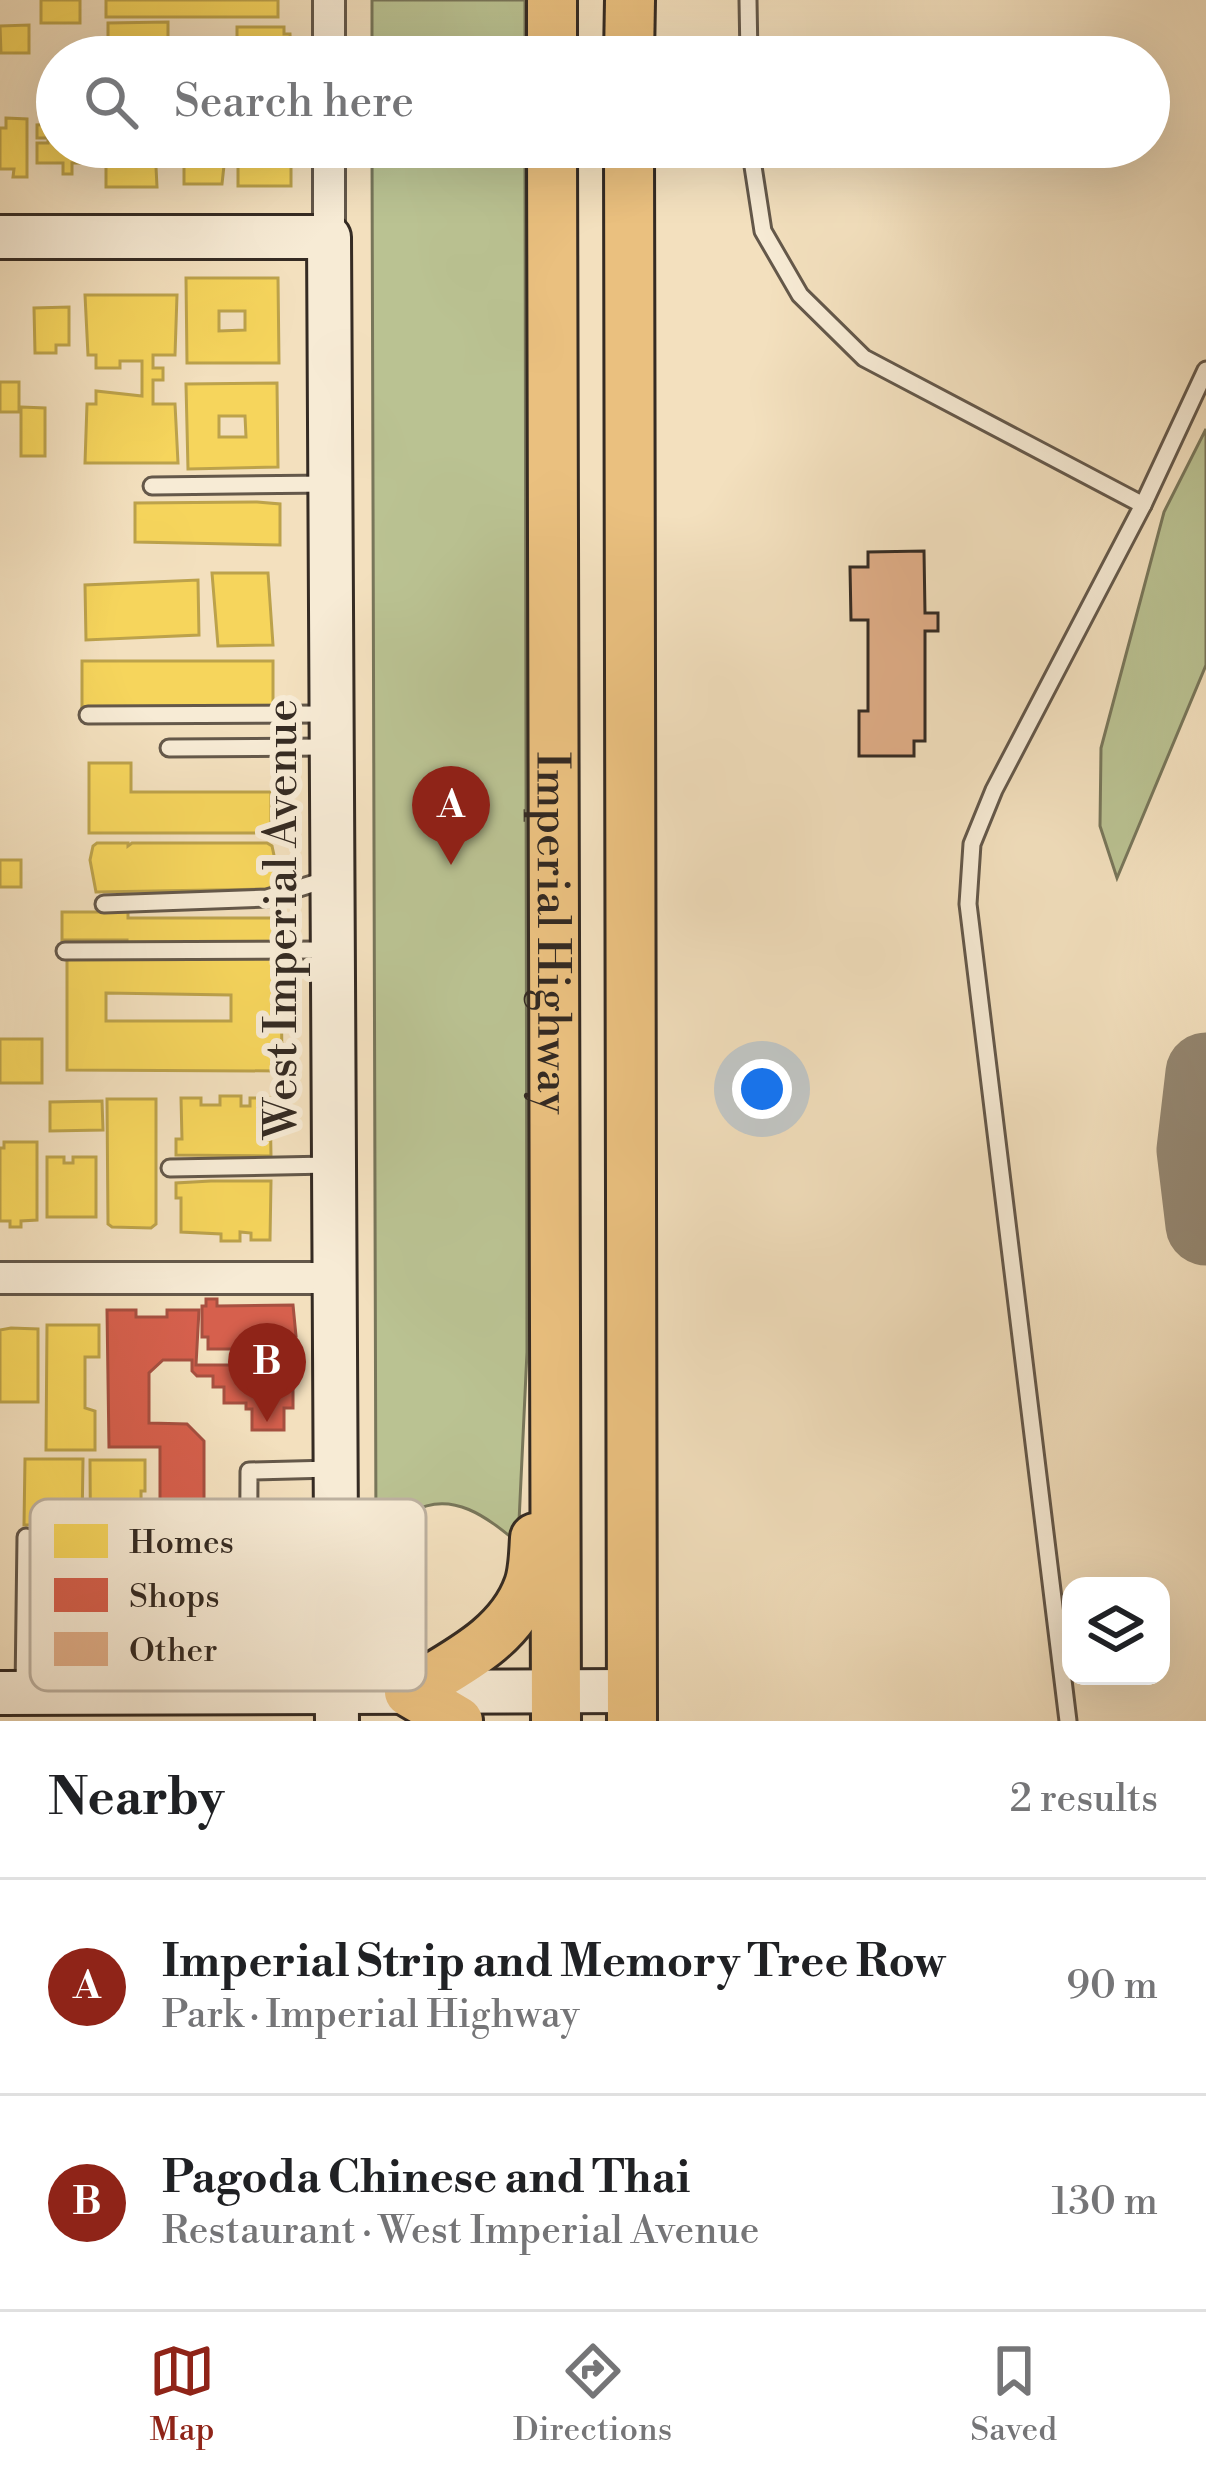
<!DOCTYPE html>
<html lang="en">
<head>
<meta charset="utf-8">
<style>
  body { margin:0; font-family:"Libre Bodoni",serif; background:#f6f6f6; color:#202124 }
  .controls { position:absolute; right:36px; bottom:36px; display:grid; overflow:hidden; border-radius:24px; box-shadow:0 12px 48px #0002 }
  .controls button { width:108px; height:108px; display:grid; place-items:center; padding:0; border:0; border-bottom:3px solid #e0e0e0; background:#fff; color:#202124; font:60px sans-serif }
  .you { position:absolute; left:762px; top:1089px; width:42px; height:42px; margin:-30px; border:9px solid #fff; border-radius:50%; background:#1a73e8; box-shadow:0 0 0 18px #1a73e833 }
  .badge { display:grid; place-items:center; width:78px; height:78px; border-radius:50%; background:#8f2418; color:#fff; font-size:39px; font-weight:700 }
  .pin { position:absolute; translate:-50% -99px; filter:drop-shadow(0 3px 6px #0008) }
  .pin::after { content:''; position:absolute; top:63px; width:42px; height:36px; background:inherit; clip-path:polygon(0 0,100% 0,50% 100%) }
  .list { margin:0; padding:0; list-style:none }
  h2 { display:flex; justify-content:space-between; align-items:center; height:156px; margin:0; padding:0 48px; font-size:51px }
  h2 small { font-size:39px; font-weight:400; color:#757577 }
  .list li { display:grid; grid-template-columns:78px 1fr auto; gap:36px; align-items:center; box-sizing:border-box; height:216px; padding:0 48px; border-top:3px solid #e0e0e0 }
  .list b { display:block; font-size:45px; white-space:nowrap }
  .list p { margin:0; font-size:39px; white-space:nowrap; color:#757577 }
  .list em { font-size:39px; font-style:normal; color:#757577 }
  .icon { flex:none; width:66px; height:66px; fill:none; stroke:currentColor; stroke-width:2; stroke-linecap:round; stroke-linejoin:round }
  .map { position:relative; flex:none; width:1206px; height:1721px; overflow:hidden }
  .search { position:absolute; background:#fff; box-shadow:0 12px 48px #0002; left:36px; right:36px; top:36px; height:132px; display:flex; align-items:center; gap:30px; box-sizing:border-box; padding:0 42px; border-radius:66px; color:#757577; font-size:45px }
  .sheet { height:588px; background:#fff }
  nav { display:flex; justify-content:space-around; align-items:center; box-sizing:border-box; height:168px; border-top:3px solid #e0e0e0; background:#fff; font-size:33px; color:#757577 }
  nav a { display:grid; justify-items:center; gap:6px }
  nav .on { color:#8f2418 }
  .map>svg:first-child { display:block }
  .green { fill:#bac292; stroke:#78765a; stroke-width:3 }
  .homes { fill:#f6d55c; stroke:#bca24b; stroke-width:3; fill-rule:evenodd }
  .shops { fill:#d6604d; stroke:#a65040; stroke-width:3 }
  .lines { fill:none; stroke-linecap:round; stroke-linejoin:round }
  .taxiway { stroke:#948670; stroke-width:81 }
  .building { fill:#e0ae88; stroke:#352b23; stroke-width:3 }
  .lane-casing { stroke:#64584a; stroke-width:21 }
  .street-casing { stroke:#64584a; stroke-width:36 }
  .secondary-casing { stroke:#352b23; stroke-width:48 }
  .primary-casing { stroke:#352b23; stroke-width:54 }
  .lane { stroke:#f7ebd5; stroke-width:15 }
  .street { stroke:#f7ebd5; stroke-width:30 }
  .secondary { stroke:#f7ebd5; stroke-width:42 }
  .primary { stroke:#eac07f; stroke-width:48 }
  .labels { text-anchor:middle; stroke-width:12; stroke-linejoin:round; paint-order:stroke }
  .street-label { font-size:45px; fill:#352b23; stroke:#f7ebd5 }
  .key { fill:#f7ebd5; stroke:#bdb1a0; stroke-width:3 }
  .key-label { font-size:33px; fill:#352b23 }
</style>
</head>
<body>
<div class="map">
<svg width="1206" height="1721" viewBox="0 0 1206 1721">
  <rect width="100%" height="100%" fill="#f3e0be"/>
  <filter id="stains"><feTurbulence type="fractalNoise" baseFrequency=".00167" numOctaves="4"/><feColorMatrix values="0 0 0 0 .2 0 0 0 0 .09 0 0 0 0 .02 0 0 0 .5 -.17"/></filter>
  <radialGradient id="worn" r=".72"><stop offset=".6" stop-color="#630" stop-opacity="0"/><stop offset="1" stop-color="#630" stop-opacity=".3"/></radialGradient>
  <!-- green -->
  <g class="green">
    <rect x="372" y="0" width="153" height="57"/>
    <path d="M372 147H525L527 1352 518 1543C488 1518 452 1489 412 1512 399 1519 387 1536 376 1546Z"/>
    <polygon points="1206,429 1206,665 1117,878 1100,826 1101,748 1164,512"/>
  </g>
  <!-- homes -->
  <g class="homes">
    <rect x="41" y="0" width="39" height="23"/>
    <rect x="106" y="0" width="172" height="17"/>
    <polygon points="168,22 168,50 108,51 108,23"/>
    <polygon points="29,25 29,53 1,53 0,26"/>
    <polygon points="237,27 284,27 284,34 290,34 291,57 232,57 232,49 237,49"/>
    <polygon points="54,116 57,116 57,147 84,147 84,163 72,163 72,174 63,174 63,163 37,163 37,143 48,143 48,138 37,138 37,125 54,124"/>
    <polygon points="6,118 27,119 27,177 13,177 14,169 0,169 0,128 6,128"/>
    <polygon points="106,147 155,147 157,187 106,187"/>
    <polygon points="184,147 226,147 222,184 184,184"/>
    <polygon points="238,147 291,147 291,186 238,186 238,161 233,161 232,151 238,151"/>
    <path d="M186 278H278L279 363H187ZM219 311H245V330L219 331Z"/>
    <polygon points="85,295 177,295 175,355 153,355 153,368 163,368 163,380 153,380 153,404 175,404 178,463 85,463 87,404 96,404 96,391 142,396 142,361 120,361 120,368 96,368 96,355 88,355"/>
    <polygon points="69,307 69,345 56,345 56,353 35,353 34,308"/>
    <rect x="0" y="382" width="19" height="30"/>
    <path d="M277 383 278 467 188 469 186 384ZM219 416H245L246 437H219Z"/>
    <polygon points="21,407 45,408 45,456 21,456"/>
    <polygon points="257,502 280,504 280,545 135,542 135,503"/>
    <polygon points="212,573 268,573 273,645 218,646"/>
    <polygon points="198,580 199,635 86,640 85,585"/>
    <rect x="82" y="661" width="191" height="47"/>
    <polygon points="89,763 131,763 131,792 271,792 271,833 89,833"/>
    <polygon points="97,843 128,843 128,846 132,843 267,843 272,846 275,860 272,889 96,892 90,860 93,846"/>
    <rect x="0" y="860" width="21" height="27"/>
    <polygon points="62,912 128,912 128,918 274,918 274,945 127,945 127,940 62,940"/>
    <path d="M281 954 282 1071 67 1070V957ZM106 993 231 995V1021H106Z"/>
    <rect x="0" y="1039" width="42" height="44"/>
    <polygon points="220,1096 241,1096 241,1106 250,1106 250,1098 270,1098 271,1156 176,1155 176,1139 182,1139 181,1098 201,1098 201,1105 220,1105"/>
    <polygon points="107,1099 156,1099 156,1224 151,1228 112,1227 108,1224"/>
    <polygon points="102,1101 103,1130 50,1131 50,1102"/>
    <polygon points="4,1142 37,1142 37,1220 21,1221 21,1227 10,1227 10,1221 0,1221 0,1148 4,1148"/>
    <polygon points="47,1157 64,1157 64,1163 73,1163 73,1157 96,1157 96,1217 47,1217"/>
    <polygon points="211,1181 271,1181 270,1240 251,1240 251,1233 240,1232 240,1241 221,1241 221,1234 181,1232 181,1198 176,1198 176,1183"/>
    <polygon points="47,1325 99,1325 99,1357 85,1357 85,1408 95,1411 95,1450 46,1450"/>
    <polygon points="11,1328 38,1329 38,1402 0,1402 0,1330"/>
    <polygon points="25,1459 83,1459 82,1525 24,1525"/>
    <polygon points="90,1460 145,1460 145,1491 141,1491 142,1617 91,1617"/>
  </g>
  <!-- shops -->
  <g class="shops">
    <polygon points="206,1299 217,1299 217,1306 293,1305 296,1336 293,1336 293,1349 208,1349 208,1337 202,1337 202,1306 206,1306"/>
    <polygon points="107,1310 136,1310 136,1317 167,1317 167,1310 199,1310 196,1365 293,1365 293,1408 284,1408 284,1430 252,1430 252,1409 246,1409 246,1403 224,1403 224,1387 213,1387 213,1376 197,1376 192,1371 192,1360 163,1360 149,1373 149,1423 187,1424 204,1441 204,1569 220,1569 226,1575 225,1598 219,1604 204,1603 203,1609 160,1608 160,1447 109,1447"/>
  </g>
  <g class="lines">
    <!-- taxiway -->
    <polyline class="taxiway" points="1206,1073 1197,1150 1206,1225"/>
  </g>
  <!-- building -->
  <polygon class="building" points="924,551 925,613 938,613 938,631 925,631 925,741 914,741 914,756 859,756 859,711 868,711 868,620 851,620 850,567 868,567 868,552"/>
  <g class="lines">
    <defs>
      <g id="lane">
        <polyline points="748,0 749,57"/>
        <polyline points="750,147 763,231 800,295 864,358 1143,505"/>
        <polyline points="152,486 329,484"/>
        <polyline points="88,715 331,714"/>
        <polyline points="169,748 328,747"/>
        <polyline points="104,904 267,898 328,879"/>
        <polyline points="65,951 328,950"/>
        <polyline points="170,1168 329,1165"/>
        <polyline points="248,1689 249,1471 332,1469"/>
        <polyline points="24,1690 26,1537"/>
        <polyline points="1068,1721 968,904 972,844 994,790 1143,505 1206,370"/>
      </g>
      <g id="street">
        <polyline points="329,0 329,57"/>
        <polyline points="329,147 329,237"/>
        <polyline points="0,1278 332,1278"/>
      </g>
      <g id="secondary">
        <polyline points="0,237 329,237 337,1721"/>
        <polyline points="0,1693 632,1691"/>
      </g>
      <g id="primary">
        <polyline points="552,57 552,0"/>
        <polyline points="629,57 630,0"/>
        <path id="s1" d="M552 147 556 1721"/>
        <polyline points="629,147 632,1721"/>
        <path d="M458 1721 409 1692C454 1664 510 1639 529 1585 534 1571 534 1553 535 1538"/>
      </g>
    </defs>
    <!-- lane casing -->
    <use href="#lane" class="lane-casing"/>
    <!-- street casing -->
    <use href="#street" class="street-casing"/>
    <!-- secondary casing -->
    <use href="#secondary" class="secondary-casing"/>
    <!-- primary casing -->
    <use href="#primary" class="primary-casing"/>
    <!-- lane -->
    <use href="#lane" class="lane"/>
    <!-- street -->
    <use href="#street" class="street"/>
    <!-- secondary -->
    <use href="#secondary" class="secondary"/>
    <!-- primary -->
    <use href="#primary" class="primary"/>
  </g>
  <g class="labels">
    <!-- street labels -->
    <g class="street-label">
      <text transform="translate(280 919) rotate(-90)" y="16">West Imperial Avenue</text>
      <text dy="16" stroke="none"><textPath href="#s1" startOffset="786">Imperial Highway</textPath></text>
    </g>
  </g>
  <!-- legend -->
  <rect x="30" y="1499" width="396" height="192" rx="18" class="key"/>
  <rect x="54" y="1524" width="54" height="34" fill="#f6d55c"/>
  <rect x="54" y="1578" width="54" height="34" fill="#d6604d"/>
  <rect x="54" y="1632" width="54" height="34" fill="#e0ae88"/>
  <g class="key-label">
    <text x="129" y="1553">Homes</text>
    <text x="129" y="1607">Shops</text>
    <text x="129" y="1661">Other</text>
  </g>
  <rect width="100%" height="100%" filter="url(#stains)"/>
  <rect width="100%" height="100%" fill="url(#worn)"/>
</svg>
<div class="controls">
<button><svg class="icon" aria-label="layers" viewBox="0 0 24 24"><path d="M12 4l9 5-9 5-9-5zM3 14l9 5 9-5"/></svg></button>
</div>
<div class="you"></div>
<div class="pin badge" style="left:451px;top:865px">A</div>
<div class="pin badge" style="left:267px;top:1422px">B</div>
<div class="search"><svg class="icon" aria-label="search" viewBox="0 0 24 24"><circle cx="10" cy="10" r="6"/><path d="M15 15l6 6"/></svg>Search here</div>
</div>
<section class="sheet">
<h2>Nearby<small>2 results</small></h2>
<ul class="list">
<li><span class="badge">A</span><div><b>Imperial Strip and Memory Tree Row</b><p>Park · Imperial Highway</p></div><em>90 m</em></li>
<li><span class="badge">B</span><div><b>Pagoda Chinese and Thai</b><p>Restaurant · West Imperial Avenue</p></div><em>130 m</em></li>
</ul>
</section>
<nav>
<a class="on"><svg class="icon" aria-label="map" viewBox="0 0 24 24"><path d="M3 6l6-2 6 2 6-2v14l-6 2-6-2-6 2zM9 4v14M15 6v14"/></svg>Map</a>
<a><svg class="icon" aria-label="directions" viewBox="0 0 24 24"><path d="M12 3l9 9-9 9-9-9zM9 14v-3h6M13 9l2 2-2 2"/></svg>Directions</a>
<a><svg class="icon" aria-label="saved" viewBox="0 0 24 24"><path d="M7 4h10v16l-5-4-5 4z"/></svg>Saved</a>
</nav>
</body>
</html>
